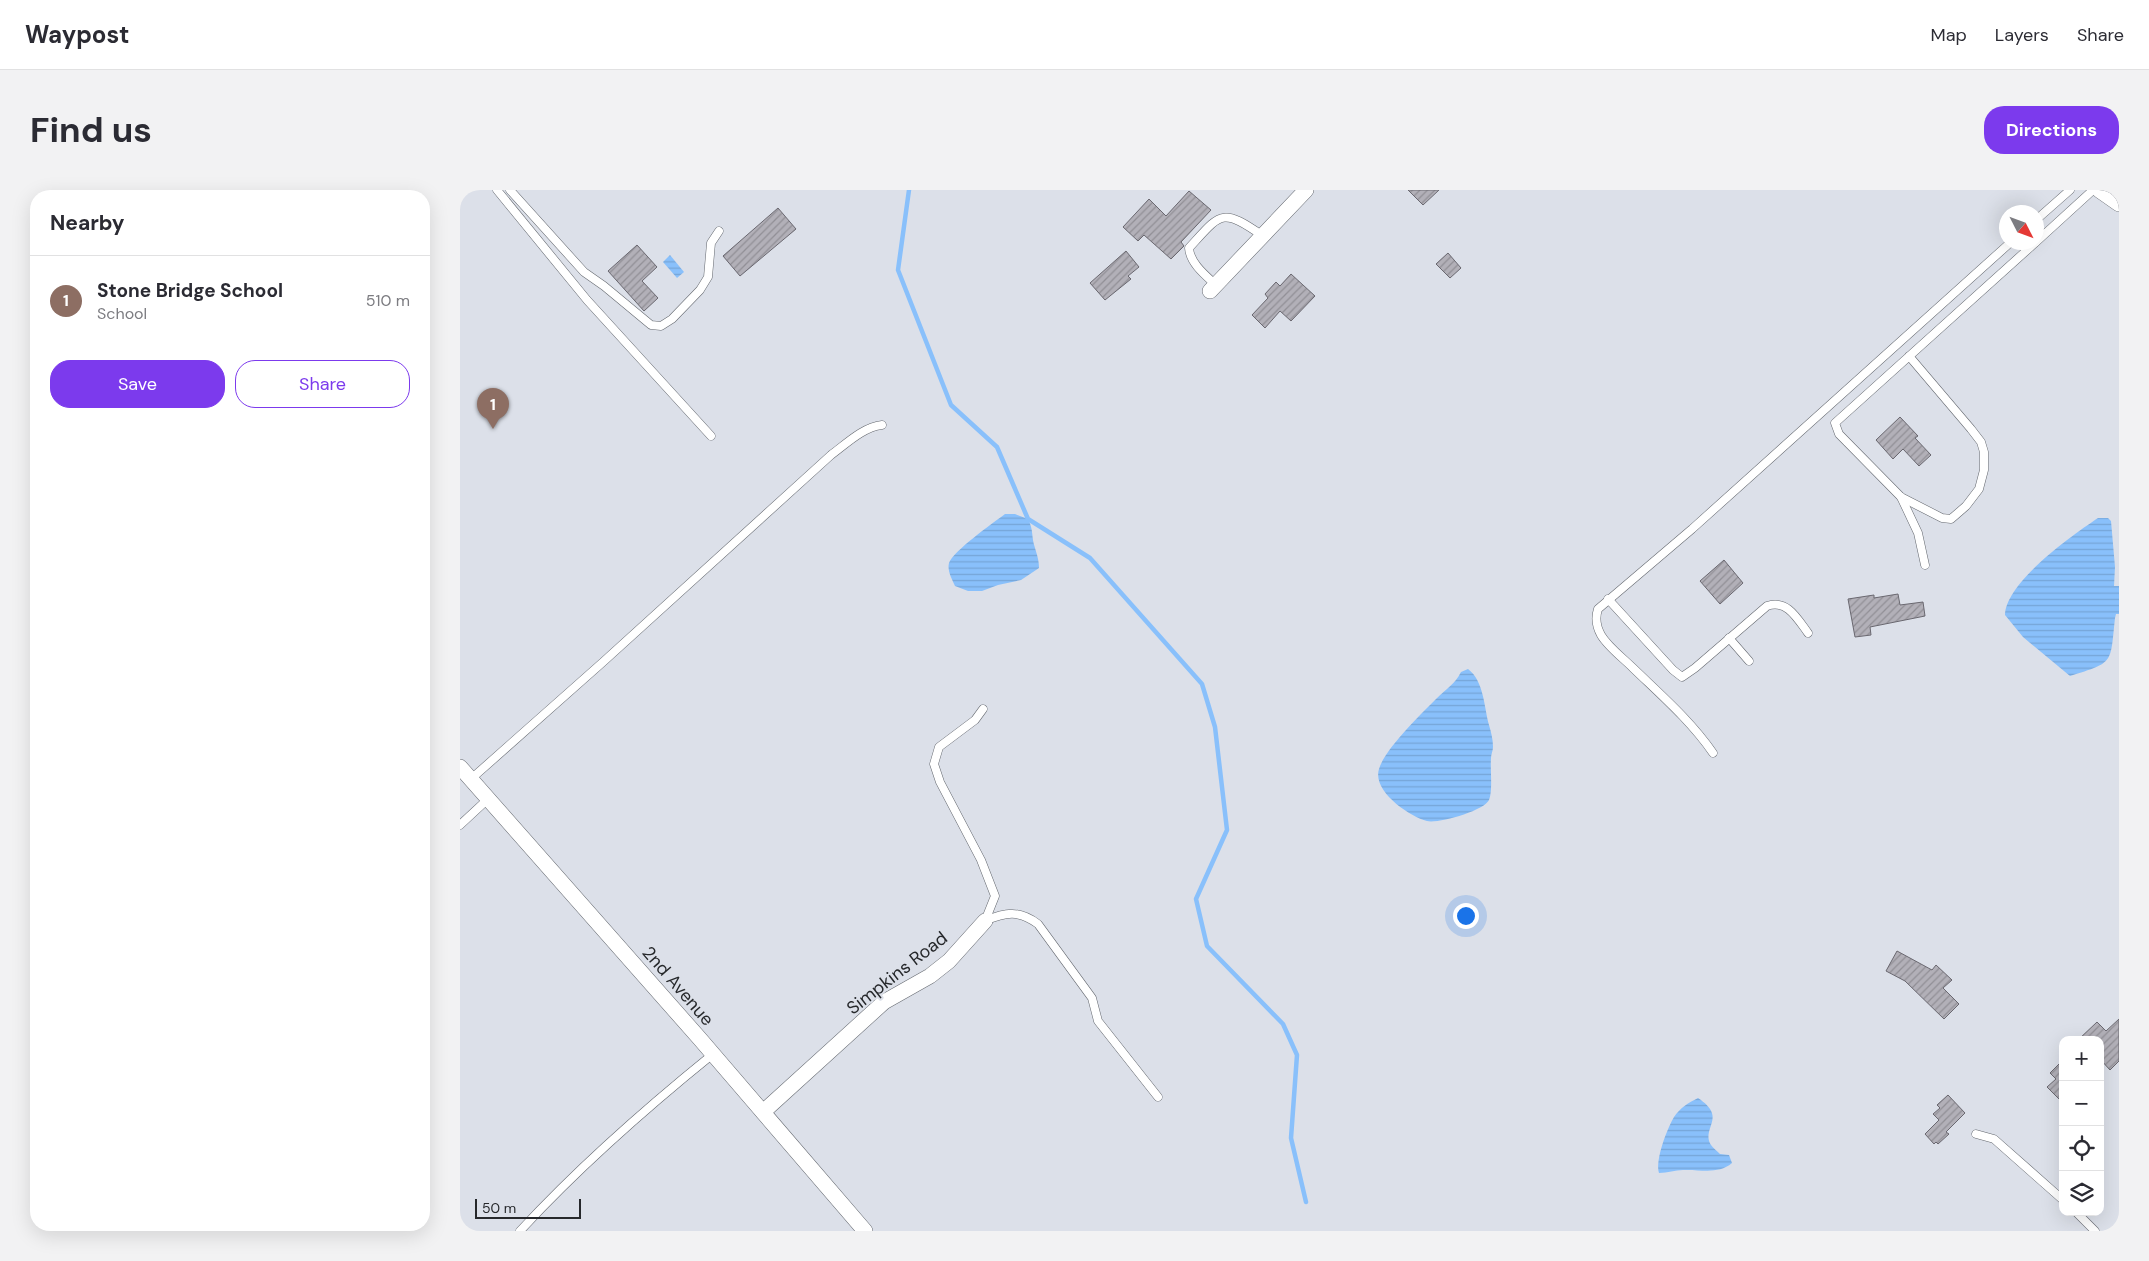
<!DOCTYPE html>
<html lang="en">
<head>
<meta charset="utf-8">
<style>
  body { margin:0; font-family:"DM Sans",sans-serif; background:#f2f2f3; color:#2b2b33 }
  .controls { position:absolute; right:15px; bottom:15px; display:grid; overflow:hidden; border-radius:10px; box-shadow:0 5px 20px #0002 }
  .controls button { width:45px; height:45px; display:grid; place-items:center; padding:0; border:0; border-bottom:1px solid #e1e1e2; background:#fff; color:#2b2b33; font:25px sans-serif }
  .compass { position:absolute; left:1539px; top:15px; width:45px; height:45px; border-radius:50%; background:#fff; box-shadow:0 5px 20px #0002; rotate:132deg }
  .scale { position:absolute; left:15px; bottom:12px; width:106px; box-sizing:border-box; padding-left:5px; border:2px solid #26282b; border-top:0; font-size:14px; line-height:18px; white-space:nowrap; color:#26282b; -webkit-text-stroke:4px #dce0e9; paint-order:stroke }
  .you { position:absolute; left:1005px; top:725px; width:18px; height:18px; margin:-12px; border:4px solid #fff; border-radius:50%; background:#1a73e8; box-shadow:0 0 0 8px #1a73e833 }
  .badge { display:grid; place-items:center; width:32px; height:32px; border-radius:50%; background:#7c3aed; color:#fff; font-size:16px; font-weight:700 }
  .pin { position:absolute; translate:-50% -41px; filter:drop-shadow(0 1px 2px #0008) }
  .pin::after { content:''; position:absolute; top:26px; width:18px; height:15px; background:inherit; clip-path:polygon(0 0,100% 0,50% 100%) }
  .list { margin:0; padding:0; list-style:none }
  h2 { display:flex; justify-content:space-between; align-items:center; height:65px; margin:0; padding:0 20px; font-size:21px }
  h2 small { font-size:16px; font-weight:400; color:#7c7c81 }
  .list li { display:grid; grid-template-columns:32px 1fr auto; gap:15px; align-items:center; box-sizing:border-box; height:90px; padding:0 20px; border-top:1px solid #e1e1e2 }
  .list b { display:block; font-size:19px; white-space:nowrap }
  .list p { margin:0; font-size:16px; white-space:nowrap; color:#7c7c81 }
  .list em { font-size:16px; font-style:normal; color:#7c7c81 }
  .actions { display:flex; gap:10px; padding:15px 20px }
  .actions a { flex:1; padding:11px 0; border:1px solid #7c3aed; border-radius:20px; text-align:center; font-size:18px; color:#7c3aed }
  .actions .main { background:#7c3aed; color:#fff }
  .icon { flex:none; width:28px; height:28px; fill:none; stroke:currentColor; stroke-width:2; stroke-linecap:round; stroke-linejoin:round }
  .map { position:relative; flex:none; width:1659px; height:1041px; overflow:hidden; border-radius:20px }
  header { display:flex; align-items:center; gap:30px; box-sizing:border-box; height:70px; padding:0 25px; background:#fff; border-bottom:1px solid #e1e1e2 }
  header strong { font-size:24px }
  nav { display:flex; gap:28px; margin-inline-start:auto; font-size:18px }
  .intro { display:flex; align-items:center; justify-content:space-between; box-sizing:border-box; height:120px; padding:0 30px }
  h1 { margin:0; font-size:35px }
  .button { padding:12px 22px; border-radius:20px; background:#7c3aed; color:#fff; font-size:18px; font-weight:700 }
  main { display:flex; gap:30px; padding:0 30px }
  aside { flex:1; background:#fff; border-radius:20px; box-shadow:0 5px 20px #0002 }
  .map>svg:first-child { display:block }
  .water { fill:url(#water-rules) }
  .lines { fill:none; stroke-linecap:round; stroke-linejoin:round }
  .stream { stroke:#89c0fb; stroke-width:4.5 }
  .building { fill:url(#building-hatch); stroke:#6a6870 }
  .service-casing { stroke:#64686f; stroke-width:9 }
  .minor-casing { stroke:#64686f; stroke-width:16 }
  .service { stroke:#fff; stroke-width:8 }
  .minor { stroke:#fff; stroke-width:15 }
  .labels { text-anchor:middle; stroke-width:4; stroke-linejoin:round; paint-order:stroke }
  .street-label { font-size:18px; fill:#26282b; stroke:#dce0e9 }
</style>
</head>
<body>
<header>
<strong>Waypost</strong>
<nav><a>Map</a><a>Layers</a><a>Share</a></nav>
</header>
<div class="intro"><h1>Find us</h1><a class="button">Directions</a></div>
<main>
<aside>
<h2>Nearby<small></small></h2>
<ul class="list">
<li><span class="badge" style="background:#8d6e63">1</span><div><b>Stone Bridge School</b><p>School</p></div><em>510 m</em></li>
</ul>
<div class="actions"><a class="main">Save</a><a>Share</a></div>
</aside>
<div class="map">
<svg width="1659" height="1041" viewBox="0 0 1659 1041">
  <defs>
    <pattern id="water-rules" width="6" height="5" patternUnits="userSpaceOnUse" patternTransform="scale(1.25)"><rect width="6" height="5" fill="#89c0fb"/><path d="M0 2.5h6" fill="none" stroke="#76a5d7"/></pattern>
    <pattern id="building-hatch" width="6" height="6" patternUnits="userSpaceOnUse" patternTransform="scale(1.25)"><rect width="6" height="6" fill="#b2b0b8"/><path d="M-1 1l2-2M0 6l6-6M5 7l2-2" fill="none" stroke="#918f96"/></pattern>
  </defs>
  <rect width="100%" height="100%" fill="#dce0e9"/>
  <!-- water -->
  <g class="water">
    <polygon points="210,65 224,82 217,88 203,72"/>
    <path d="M545 324H555L568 329C574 341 571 347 575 358 577 365 579 370 579 378L561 390 538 395 522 401H508L495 396C492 389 487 381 489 373 493 361 533 333 545 324Z"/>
    <path d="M1638 328H1648L1651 331 1655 377 1654 396H1659V424H1656L1655 428C1650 474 1655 472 1610 486L1563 447 1545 425C1546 392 1611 346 1638 328Z"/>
    <path d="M1008 479C1024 491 1024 517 1029 535 1031 542 1033 549 1033 557 1033 561 1031 564 1031 568 1030 578 1033 601 1029 610 1024 621 977 634 967 631 949 626 912 601 919 579 925 559 960 525 976 509 986 499 995 494 1001 482Z"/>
    <path d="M1238 908C1268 928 1241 937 1251 955 1253 958 1257 961 1260 964L1269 965 1272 973C1258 985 1240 979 1223 980 1215 980 1208 983 1199 983 1195 970 1207 939 1214 927 1220 918 1228 913 1238 908Z"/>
  </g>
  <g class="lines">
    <!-- stream -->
    <polyline class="stream" points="449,0 438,80 491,215 537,257 568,329 630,368 742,494 755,537 767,640 736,709 747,756 823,834 837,865 831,948 846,1012"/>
  </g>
  <!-- building -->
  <g class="building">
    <polygon points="948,0 979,0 963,15"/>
    <polygon points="729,1 751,20 721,52 724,56 711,69 684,45 678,51 663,37 689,9 706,26"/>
    <polygon points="318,18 336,39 280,86 263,66"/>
    <polygon points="177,55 197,77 182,91 198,108 184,121 148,81"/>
    <polygon points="666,61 679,77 668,86 671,89 645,110 630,93"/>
    <polygon points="988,63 1001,78 990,88 976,74"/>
    <polygon points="831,84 855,106 831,131 820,121 805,138 792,125 808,108 805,104 816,92 820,96"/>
    <polygon points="1440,227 1458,246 1455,248 1471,265 1459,276 1443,259 1433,269 1416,250"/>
    <polygon points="1264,370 1283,393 1260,414 1240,391"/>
    <polygon points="1438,404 1440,415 1463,412 1465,426 1410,437 1411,445 1395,447 1388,409 1414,405 1414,408"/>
    <polygon points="1437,761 1472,780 1476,775 1492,790 1483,798 1499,814 1484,829 1445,791 1426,781"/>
    <polygon points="1659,829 1659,871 1650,880 1640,869 1640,850 1618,850 1637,832 1646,841"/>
    <polygon points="1603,870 1603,913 1587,897 1596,889 1590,883"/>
    <polygon points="1488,905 1505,923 1486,942 1489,944 1478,954 1476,952 1474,954 1465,944 1479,930 1473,924 1480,918 1477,915"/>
  </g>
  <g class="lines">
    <defs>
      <g id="service">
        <polyline points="37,0 127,110 251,246"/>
        <polyline points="50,0 124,82 144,96 191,135 201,136 212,129 240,100 248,87 251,53 259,41"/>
        <polyline points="1576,30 1610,0"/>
        <polyline points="1576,52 1633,0"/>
        <path d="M756 95C745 85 730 73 729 58 761 23 761 17 803 46"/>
        <path d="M1449 166 1511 239 1521 252 1524 262V280L1519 299 1506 316 1491 329 1482 328 1441 307 1379 244 1375 233C1442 173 1509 113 1576 52"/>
        <polyline points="1441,307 1458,343 1465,375"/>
        <path d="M1148 409 1213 480 1222 487 1235 478 1307 416C1327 409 1337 428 1348 443"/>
        <polyline points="1269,448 1289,471"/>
        <polyline points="523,519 515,530 479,557 474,574 480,592 521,670 535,706 525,731"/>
        <path d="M1253 563C1231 531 1201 505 1173 478 1163 468 1148 457 1141 445 1136 436 1135 428 1138 419L1232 339 1551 52"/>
        <path d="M11 589 143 472 371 265C386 254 403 237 422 235"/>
        <polyline points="0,635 28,609"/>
        <path d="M525 731C546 722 559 720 578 734L632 808 638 831 698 907"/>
        <polyline points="1516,944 1534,949 1603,1010"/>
        <polyline points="1616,1022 1635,1041"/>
        <path d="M60 1041C119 977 185 919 253 864"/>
      </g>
      <g id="minor">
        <polyline points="1639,0 1659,14"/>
        <polyline points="750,101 846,0"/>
        <polyline points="0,577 240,849 405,1041"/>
        <polyline points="303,922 424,812 470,786 489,771 525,731"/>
      </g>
    </defs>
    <!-- service casing -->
    <use href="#service" class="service-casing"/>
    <!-- minor casing -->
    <use href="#minor" class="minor-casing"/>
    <!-- service -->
    <use href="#service" class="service"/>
    <!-- minor -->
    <use href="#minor" class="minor"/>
  </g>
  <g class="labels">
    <!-- street labels -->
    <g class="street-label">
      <text transform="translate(437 783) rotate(-38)" y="6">Simpkins Road</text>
      <text transform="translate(218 796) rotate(49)" y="6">2nd Avenue</text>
    </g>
  </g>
</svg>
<div class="controls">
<button>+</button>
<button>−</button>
<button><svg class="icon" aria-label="locate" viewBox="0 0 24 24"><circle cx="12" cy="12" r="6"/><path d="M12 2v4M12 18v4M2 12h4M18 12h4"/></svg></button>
<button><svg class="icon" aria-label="layers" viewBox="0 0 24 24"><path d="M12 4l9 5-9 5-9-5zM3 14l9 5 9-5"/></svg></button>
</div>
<svg class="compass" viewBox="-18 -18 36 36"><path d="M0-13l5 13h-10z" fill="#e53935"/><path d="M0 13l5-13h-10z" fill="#7c7c81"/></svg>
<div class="scale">50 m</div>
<div class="you"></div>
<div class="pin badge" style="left:33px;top:239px;background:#8d6e63">1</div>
</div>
</main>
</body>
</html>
